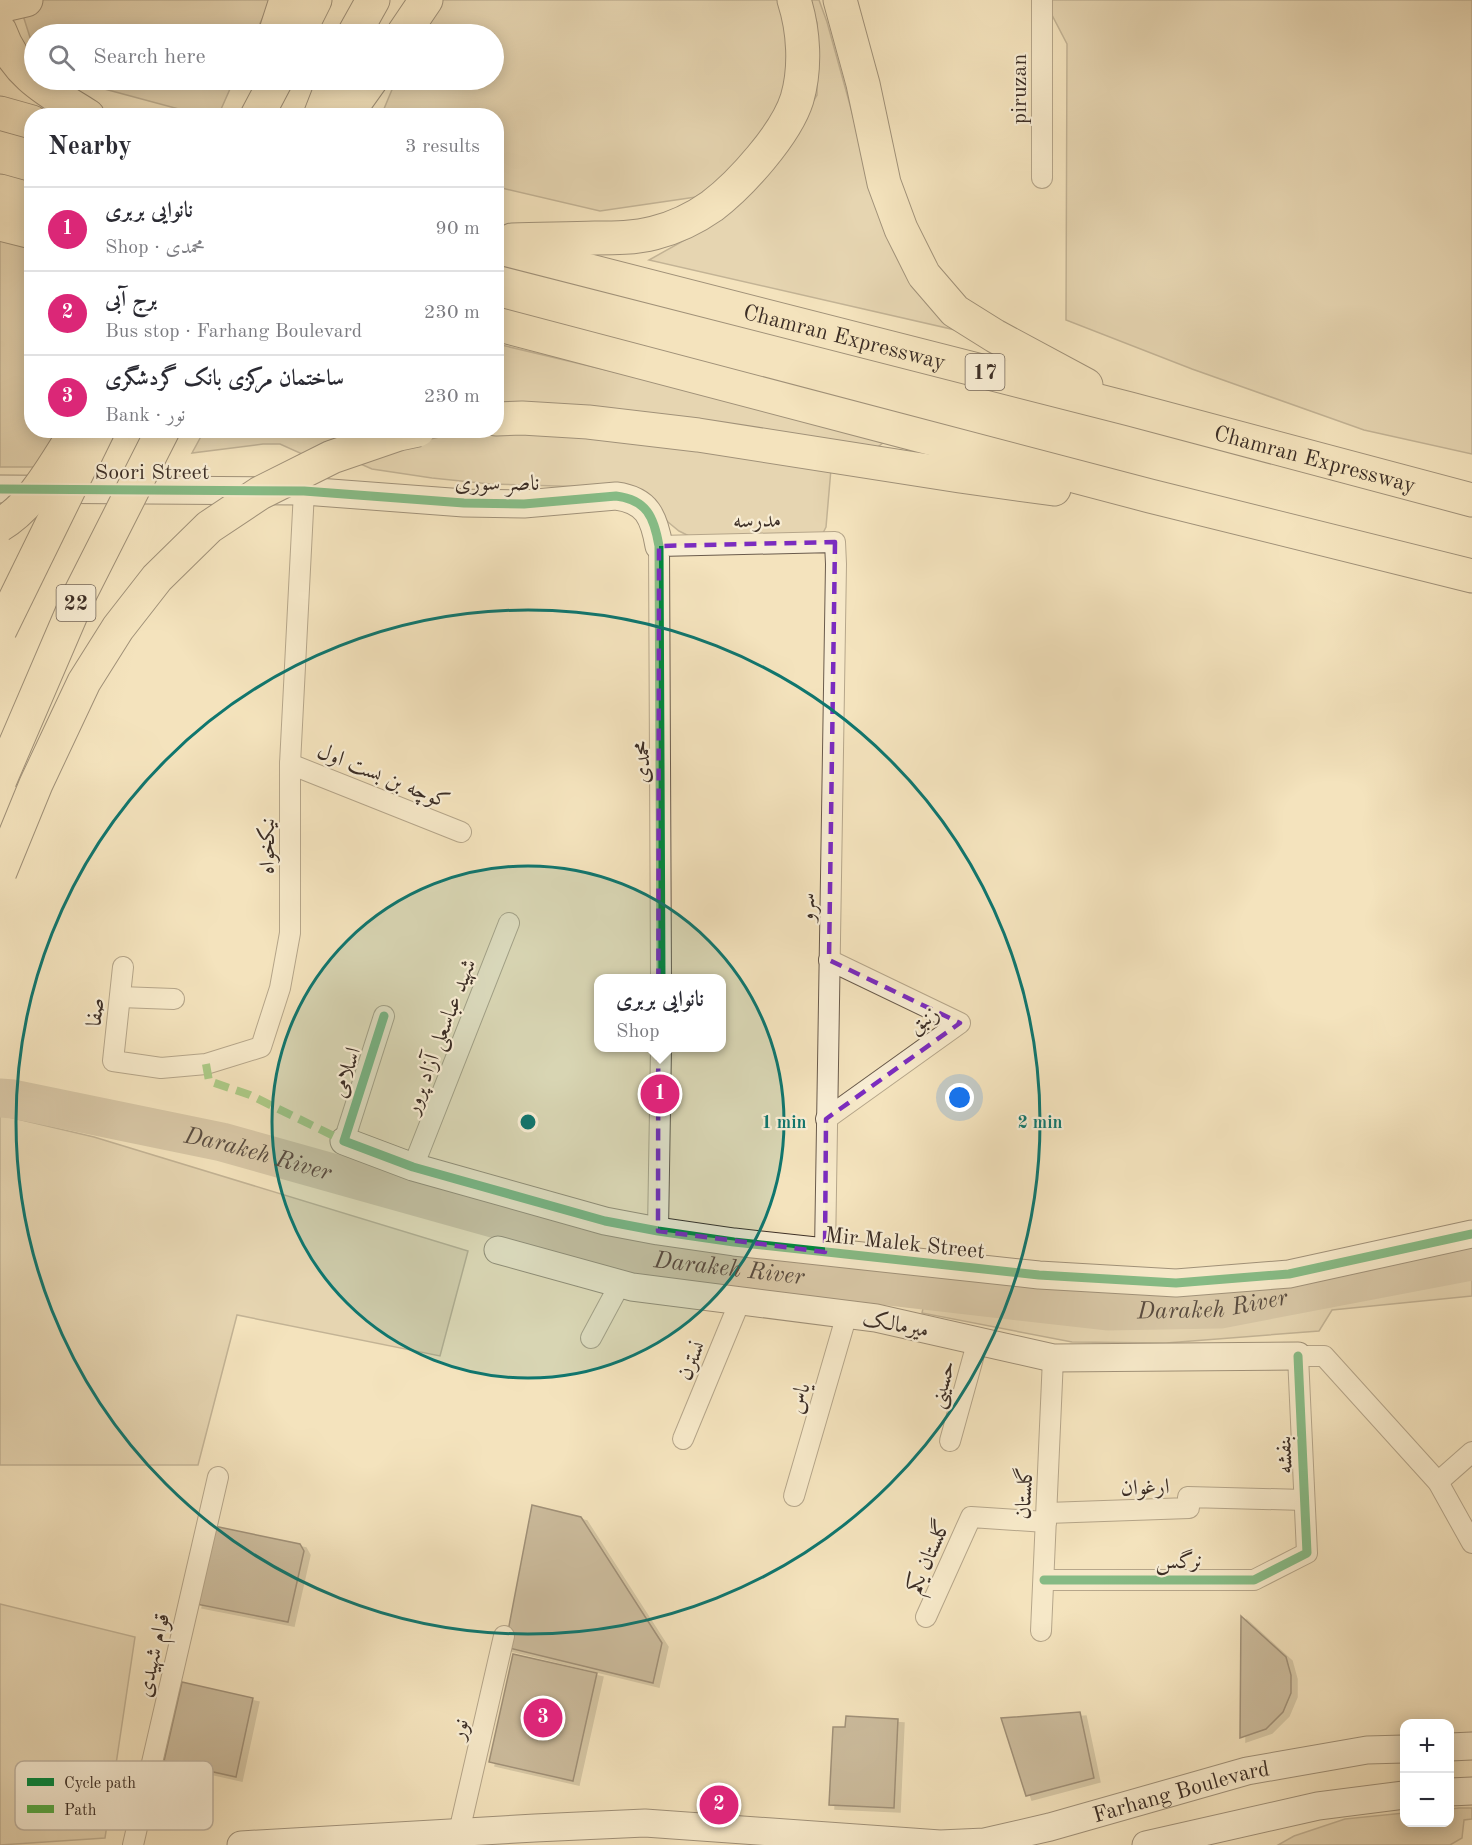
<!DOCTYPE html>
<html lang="en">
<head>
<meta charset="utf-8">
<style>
  body { margin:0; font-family:"Old Standard TT",Amiri,serif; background:#f7f7f7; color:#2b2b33 }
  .controls { position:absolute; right:18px; bottom:18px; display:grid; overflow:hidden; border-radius:12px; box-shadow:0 3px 15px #0003 }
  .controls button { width:54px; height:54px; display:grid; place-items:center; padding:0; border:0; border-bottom:2px solid #e1e1e2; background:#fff; color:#2b2b33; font:30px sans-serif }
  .you { position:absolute; left:960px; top:1098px; width:21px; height:21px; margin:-15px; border:4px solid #fff; border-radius:50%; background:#1a73e8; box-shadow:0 0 0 9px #1a73e833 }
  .badge { display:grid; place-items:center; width:39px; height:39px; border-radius:50%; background:#db2777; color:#fff; font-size:20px; font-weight:700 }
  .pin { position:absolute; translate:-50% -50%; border:3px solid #fff; box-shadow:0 2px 6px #0006 }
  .popup { position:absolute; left:594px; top:974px; width:132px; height:78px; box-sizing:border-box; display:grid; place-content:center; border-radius:12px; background:#fff; filter:drop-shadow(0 2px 4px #0005); font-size:20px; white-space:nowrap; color:#7c7c81 }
  .popup b { font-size:22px; color:#2b2b33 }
  .popup::after { content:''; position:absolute; left:50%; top:100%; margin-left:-12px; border:12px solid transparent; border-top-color:#fff }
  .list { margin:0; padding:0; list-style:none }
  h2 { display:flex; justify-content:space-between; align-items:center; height:78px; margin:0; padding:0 24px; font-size:26px }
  h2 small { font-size:20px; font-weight:400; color:#7c7c81 }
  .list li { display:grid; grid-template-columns:39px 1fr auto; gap:18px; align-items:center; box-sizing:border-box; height:84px; padding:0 24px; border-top:2px solid #e1e1e2 }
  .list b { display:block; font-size:22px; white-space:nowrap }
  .list p { margin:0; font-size:20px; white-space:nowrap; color:#7c7c81 }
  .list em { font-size:20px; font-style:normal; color:#7c7c81 }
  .icon { flex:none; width:33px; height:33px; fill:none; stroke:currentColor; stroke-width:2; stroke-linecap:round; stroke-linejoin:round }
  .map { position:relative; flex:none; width:1472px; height:1845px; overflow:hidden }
  .search { position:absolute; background:#fff; box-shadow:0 3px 15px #0003; left:24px; top:24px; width:480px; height:66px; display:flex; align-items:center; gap:15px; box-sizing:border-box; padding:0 21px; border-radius:33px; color:#7c7c81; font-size:22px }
  .panel { position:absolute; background:#fff; box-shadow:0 3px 15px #0003; left:24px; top:108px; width:480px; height:330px; border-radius:24px }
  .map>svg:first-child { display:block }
  .green { fill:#d5c4a3; stroke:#887964; stroke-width:1.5 }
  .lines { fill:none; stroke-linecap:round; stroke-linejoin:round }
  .river { stroke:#b5a58a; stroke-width:39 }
  .building { fill:#9c8c75; stroke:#3c2e26; stroke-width:1.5; filter:url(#shadow) }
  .street-casing { stroke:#6a5b4c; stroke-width:22 }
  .secondary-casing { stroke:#3c2e26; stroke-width:29 }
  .highway-casing { stroke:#3c2e26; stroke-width:35 }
  .street { stroke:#f8edd4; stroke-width:20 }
  .secondary { stroke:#f8edd4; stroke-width:27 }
  .highway { stroke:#f4e3bd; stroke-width:33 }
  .highway-bridge-casing { stroke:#3c2e26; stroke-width:35; stroke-linecap:butt }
  .highway-bridge { stroke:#f4e3bd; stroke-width:33 }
  .quiet { stroke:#55ab44; stroke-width:8; stroke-dasharray:15 8; stroke-linecap:butt }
  .cycleway-casing { stroke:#f8edd4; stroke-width:13 }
  .cycleway { stroke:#00873e; stroke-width:9 }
  .marked { fill:none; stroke:#7b2cbf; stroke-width:4.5; stroke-dasharray:12 8; stroke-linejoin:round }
  .ring { fill:none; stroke:#0f766e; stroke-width:3 }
  .labels { text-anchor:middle; stroke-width:4.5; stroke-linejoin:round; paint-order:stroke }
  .shield { fill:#f8edd4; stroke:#74675a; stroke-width:1.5 }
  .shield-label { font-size:21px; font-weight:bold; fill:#3c2e26 }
  .street-label { font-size:22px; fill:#3c2e26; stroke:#f8edd4 }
  .water-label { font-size:24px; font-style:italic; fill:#5a4c3f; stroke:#f8edd4 }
  .key { fill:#f8edd4; stroke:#c0b4a0; stroke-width:1.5 }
  .key-label { font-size:16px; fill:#3c2e26 }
  .centre { fill:#0f766e; stroke:#f8edd4; stroke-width:3 }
  .ring-label { font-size:18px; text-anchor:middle; font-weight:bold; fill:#0f766e; stroke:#f8edd4; stroke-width:4.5; stroke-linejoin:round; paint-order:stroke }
</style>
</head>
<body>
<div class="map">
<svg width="1472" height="1845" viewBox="0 0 1472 1845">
  <defs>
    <filter id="shadow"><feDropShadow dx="6" dy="4" stdDeviation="0" flood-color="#0004"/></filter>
  </defs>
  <rect width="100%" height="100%" fill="#f4e3bd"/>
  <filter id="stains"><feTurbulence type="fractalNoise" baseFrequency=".00333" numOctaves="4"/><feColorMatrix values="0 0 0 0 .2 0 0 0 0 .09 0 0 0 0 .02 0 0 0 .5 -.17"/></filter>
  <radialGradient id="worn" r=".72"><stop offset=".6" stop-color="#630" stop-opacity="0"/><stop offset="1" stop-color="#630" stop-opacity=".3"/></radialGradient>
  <!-- green -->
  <g class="green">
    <polygon points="24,0 271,0 255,34 34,34 34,50 21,9"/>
    <polygon points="440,0 778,0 787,29 790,75 767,132 726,178 696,197 600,211 497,187 496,116 381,116 396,80 494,80 494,34 420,34"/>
    <polygon points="809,0 819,0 827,22 873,188 960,331 649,260 710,226 785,150 817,95 817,23"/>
    <polygon points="1052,0 1472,0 1472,454 1364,430 1192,369 1066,320 1067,44 1052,15"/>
    <polygon points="71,80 234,80 218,116 201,115"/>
    <polygon points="0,231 31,239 32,430 85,431 63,467 0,467"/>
    <polygon points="497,344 720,397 884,442 870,453 497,404"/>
    <path d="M496 430 567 433 831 469 826 527 821 537H691L679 531 668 522 652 502 621 488 490 484 432 478 372 469 356 462C402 446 447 431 496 430Z"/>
    <polygon points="204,431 356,431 302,454 280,444 263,444 192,453"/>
    <polygon points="0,1115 94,1137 468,1251 440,1356 237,1315 198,1465 0,1465"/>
    <polygon points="1472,1274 1472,1296 1332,1310 1319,1331 1166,1343 1072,1342 922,1313 924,1304 1168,1324"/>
    <polygon points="0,1604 135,1637 105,1838 0,1845"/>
    <polygon points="1459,1808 1472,1808 1472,1819 1464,1820 1462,1838 1450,1845 1278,1845 1294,1836 1345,1819 1404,1813 1404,1822 1450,1822 1450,1809"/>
  </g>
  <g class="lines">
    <!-- river -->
    <path class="river" id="s1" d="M0 1098 13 1099 222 1142 628 1256 1107 1311 1220 1309 1472 1261"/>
  </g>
  <!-- building -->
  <g class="building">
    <polygon points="532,1505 581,1517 662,1643 653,1683 505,1647"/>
    <polygon points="214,1526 300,1544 304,1551 288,1622 196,1604"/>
    <polygon points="1241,1616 1286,1657 1291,1675 1291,1693 1283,1712 1266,1729 1240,1738"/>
    <polygon points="513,1654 597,1673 573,1781 489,1762"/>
    <polygon points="182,1682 253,1698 236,1777 164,1761"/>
    <polygon points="1080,1712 1094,1778 1026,1796 1001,1718"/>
    <polygon points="846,1716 898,1719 894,1808 829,1805 833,1727 845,1727"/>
  </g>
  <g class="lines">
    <defs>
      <g id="street">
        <polyline points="1042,178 1042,0"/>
        <polyline points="290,764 461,832"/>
        <polyline points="123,967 113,1061 161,1068 206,1064 261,1047 280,988 290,933 290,764 304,491"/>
        <polyline points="661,978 659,546 835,542 836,564 825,1252"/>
        <polyline points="120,997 174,999"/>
        <polyline points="826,1119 960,1023 829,960"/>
        <polyline points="344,1141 384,1016"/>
        <polyline points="413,1167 509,923"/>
        <polyline points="658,1231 661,1048"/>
        <polyline points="591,1338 620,1284"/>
        <polyline points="683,1439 740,1301"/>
        <polyline points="950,1441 978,1340"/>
        <polyline points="1438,1482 1472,1452"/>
        <polyline points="794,1496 847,1314"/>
        <polyline points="1047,1513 1189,1508 1188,1497 1304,1500"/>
        <polyline points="1044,1580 1254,1580 1307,1553 1298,1356 1324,1356 1438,1482 1472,1543"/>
        <polyline points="926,1617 971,1517 1046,1522"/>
        <polyline points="1041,1631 1053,1358"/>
        <polyline points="459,1832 504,1636"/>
        <polyline points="133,1845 218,1477"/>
      </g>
      <g id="secondary">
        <path d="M0 489 304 491 464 503 524 504 616 496C647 500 654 517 659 546"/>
        <polyline points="344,1141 413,1167 605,1221 658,1231 734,1242 1039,1275 1176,1283 1289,1274 1472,1234"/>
        <polyline points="498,1250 632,1287 876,1318 1053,1358 1298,1356"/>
        <polyline points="1450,1747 1472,1746"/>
        <polyline points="1450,1792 1472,1791"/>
        <path id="s2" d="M241 1845 535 1828 645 1823 940 1844 985 1842 1050 1827 1247 1771 1367 1750 1404 1749"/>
        <polyline points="1146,1845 1318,1806 1404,1795"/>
      </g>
      <g id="highway">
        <polyline points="840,0 863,84 884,183 901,229 924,275 955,311 995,336 1086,385"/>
        <polyline points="0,6 26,0"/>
        <path d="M0 31C16 76 50 92 88 116"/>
        <polyline points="275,34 286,0"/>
        <polyline points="298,34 315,0"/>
        <polyline points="354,34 373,0"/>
        <polyline points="403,34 426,0"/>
        <polyline points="0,113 32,122"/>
        <polyline points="257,116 276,80"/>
        <polyline points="320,116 334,80"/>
        <polyline points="340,116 356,101 371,80"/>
        <polyline points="0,191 32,200"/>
        <polyline points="0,224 32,232"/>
        <path d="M512 240C540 239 567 239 595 238 614 238 635 238 654 233 674 228 695 218 712 206 741 184 786 134 797 99 806 68 804 31 794 0"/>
        <path id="s3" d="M496 247 1130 409 1472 500"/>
        <polyline points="496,324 1150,496 1472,576"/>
        <polyline points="496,419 522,418 588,422 698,435 960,476 1054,489"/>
      </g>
    </defs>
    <!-- street casing -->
    <use href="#street" class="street-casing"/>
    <!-- secondary casing -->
    <use href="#secondary" class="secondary-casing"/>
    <!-- highway casing -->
    <use href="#highway" class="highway-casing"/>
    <!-- street -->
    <use href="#street" class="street"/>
    <!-- secondary -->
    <use href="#secondary" class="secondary"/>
    <!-- highway -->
    <use href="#highway" class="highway"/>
    <defs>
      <g id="highway-bridge">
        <path d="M0 525C35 504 55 463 77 430"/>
        <polyline points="0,630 98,430"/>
        <polyline points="0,780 79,596 163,430"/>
        <polyline points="0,872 36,784 84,682 118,628 157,578 209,527 260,493 332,457 399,434 418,430"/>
      </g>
    </defs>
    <!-- highway-bridge casing -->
    <use href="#highway-bridge" class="highway-bridge-casing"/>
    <!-- highway-bridge -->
    <use href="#highway-bridge" class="highway-bridge"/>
    <!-- quiet -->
    <polyline class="quiet" points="206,1064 209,1081 250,1095 344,1141"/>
    <defs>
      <g id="cycleway">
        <path d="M0 489 304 491 464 503 524 504 616 496C647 500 654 517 659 546L661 978"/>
        <polyline points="384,1016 344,1141 413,1167 605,1221 658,1231 734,1242 1039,1275 1176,1283 1289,1274 1472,1234"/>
        <polyline points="1044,1580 1254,1580 1307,1553 1298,1356"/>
      </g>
    </defs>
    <!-- cycleway casing -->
    <use href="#cycleway" class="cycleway-casing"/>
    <!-- cycleway -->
    <use href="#cycleway" class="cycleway"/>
  </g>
  <!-- marked area -->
  <path d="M0 0H1472V1845H0ZM835 542 829 960 960 1023 826 1119 825 1252 658 1231 659 546Z" fill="#f4e3bd" fill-opacity=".55" fill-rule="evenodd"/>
  <path class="marked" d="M835 542 829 960 960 1023 826 1119 825 1252 658 1231 659 546Z"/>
  <!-- distance rings -->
  <circle cx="528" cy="1122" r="256" fill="#0f766e" fill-opacity=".12"/>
  <g class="ring">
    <circle cx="528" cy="1122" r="256"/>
    <circle cx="528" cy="1122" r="512"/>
  </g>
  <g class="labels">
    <!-- shield labels -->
    <g class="shield">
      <rect x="965.5" y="354" width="39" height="36" rx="4.5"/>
      <rect x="56.5" y="585" width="39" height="36" rx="4.5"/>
    </g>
    <g class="shield-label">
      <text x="985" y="379">17</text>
      <text x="76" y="610">22</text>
    </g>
    <!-- street labels -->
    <g class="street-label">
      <text transform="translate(1018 89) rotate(-90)" y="8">piruzan</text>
      <text dy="8" stroke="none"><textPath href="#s3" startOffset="360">Chamran Expressway</textPath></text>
      <text dy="8" stroke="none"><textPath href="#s3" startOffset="846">Chamran Expressway</textPath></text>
      <text x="152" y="479">Soori Street</text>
      <text x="497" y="490">ناصر سوری</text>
      <text transform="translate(757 519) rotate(-1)" y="8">مدرسه</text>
      <text transform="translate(641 762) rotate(-90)" y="8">محمدی</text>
      <text transform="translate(384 775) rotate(22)" y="8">کوچه بن بست اول</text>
      <text transform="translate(266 846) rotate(-90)" y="8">نیکخواه</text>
      <text transform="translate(806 907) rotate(-89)" y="8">سرو</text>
      <text transform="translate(94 1012) rotate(-84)" y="8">صفا</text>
      <text transform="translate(923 1019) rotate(-36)" y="8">زنبق</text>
      <text transform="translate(439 1036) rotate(-69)" y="8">شهید عباسعلی آزاد پرور</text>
      <text transform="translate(345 1072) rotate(-72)" y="8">اسلامی</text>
      <text transform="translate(905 1242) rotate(6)" y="8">Mir Malek Street</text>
      <text transform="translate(896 1323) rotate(11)" y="8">میرمالک</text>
      <text transform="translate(690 1360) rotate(-67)" y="8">نسترن</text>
      <text transform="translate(941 1384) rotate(-74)" y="8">حسینی</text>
      <text transform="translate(798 1398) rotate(-74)" y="8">یاس</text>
      <text transform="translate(1283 1455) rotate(-93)" y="8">بنفشه</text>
      <text transform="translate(1145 1486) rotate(-2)" y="8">ارغوان</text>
      <text transform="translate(1023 1493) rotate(-87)" y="8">گلستان</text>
      <text transform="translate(927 1556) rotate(-66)" y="8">گلستان یکم</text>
      <text x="1179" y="1568">نرگس</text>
      <text transform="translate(152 1655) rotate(-77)" y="8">قوام شهیدی</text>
      <text transform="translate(458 1729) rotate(-77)" y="8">نور</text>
      <text dy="8" stroke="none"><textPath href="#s2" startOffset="948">Farhang Boulevard</textPath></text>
    </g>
    <!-- water labels -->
    <g class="water-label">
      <text dy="8" stroke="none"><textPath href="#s1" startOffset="264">Darakeh River</textPath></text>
      <text dy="8" stroke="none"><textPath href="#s1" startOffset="750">Darakeh River</textPath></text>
      <text dy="8" stroke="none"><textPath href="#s1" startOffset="1236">Darakeh River</textPath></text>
    </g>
  </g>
  <!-- legend -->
  <rect x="15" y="1761" width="198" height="69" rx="9" class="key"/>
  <rect x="27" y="1778" width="27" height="8" fill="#00873e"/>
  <rect x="27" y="1805" width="27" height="8" fill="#55ab44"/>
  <g class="key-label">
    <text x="64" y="1788">Cycle path</text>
    <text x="64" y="1815">Path</text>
  </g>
  <circle cx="528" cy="1122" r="9" class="centre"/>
  <g class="ring-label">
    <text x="784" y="1128">1 min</text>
    <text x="1040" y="1128">2 min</text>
  </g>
  <rect width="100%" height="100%" filter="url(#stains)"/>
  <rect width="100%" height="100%" fill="url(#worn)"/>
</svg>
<div class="controls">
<button>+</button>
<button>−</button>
</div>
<div class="you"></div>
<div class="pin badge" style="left:660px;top:1094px">1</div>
<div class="popup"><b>نانوایی بربری</b>Shop</div>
<div class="pin badge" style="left:719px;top:1805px">2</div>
<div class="pin badge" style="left:543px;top:1718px">3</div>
<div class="search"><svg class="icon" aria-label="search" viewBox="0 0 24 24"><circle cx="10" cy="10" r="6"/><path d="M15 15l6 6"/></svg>Search here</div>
<section class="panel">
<h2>Nearby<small>3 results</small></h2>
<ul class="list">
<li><span class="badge">1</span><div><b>نانوایی بربری</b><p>Shop · محمدی</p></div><em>90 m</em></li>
<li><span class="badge">2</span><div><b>برج آبی</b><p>Bus stop · Farhang Boulevard</p></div><em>230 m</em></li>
<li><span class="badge">3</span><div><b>ساختمان مرکزی بانک گردشگری</b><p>Bank · نور</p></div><em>230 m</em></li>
</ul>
</section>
</div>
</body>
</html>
